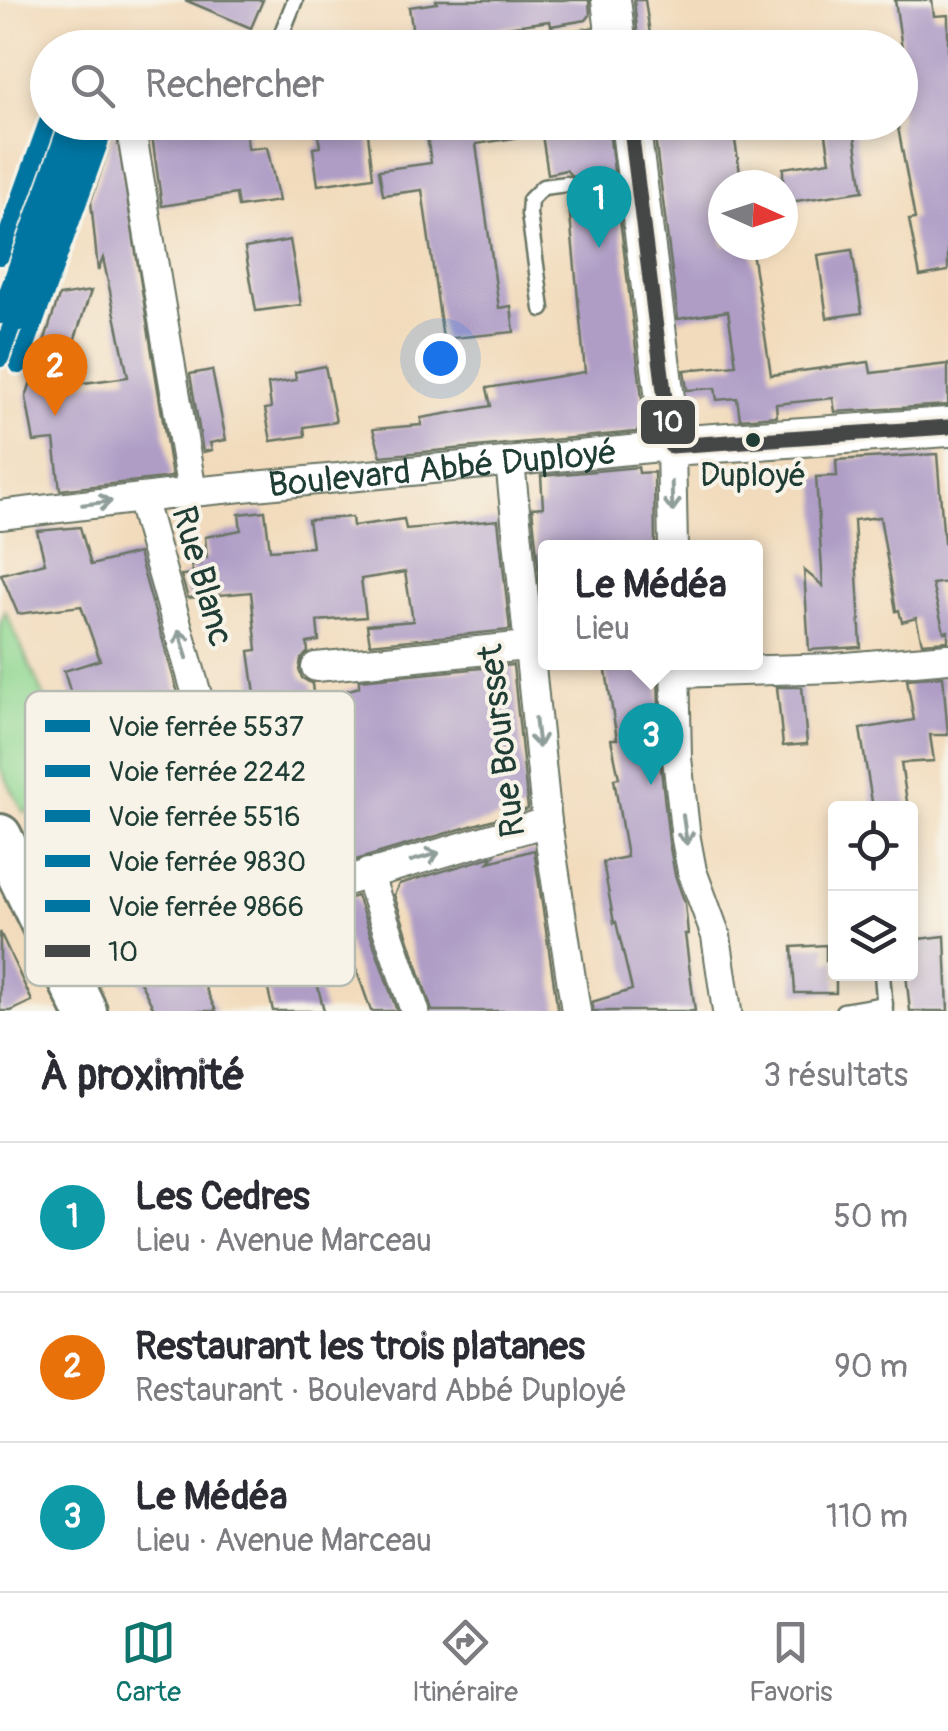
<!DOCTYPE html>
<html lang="fr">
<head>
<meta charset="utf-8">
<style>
  body { margin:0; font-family:Pangolin,sans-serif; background:#f7f7f7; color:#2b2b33 }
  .controls { position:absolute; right:30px; bottom:30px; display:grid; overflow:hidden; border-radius:10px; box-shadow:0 5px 15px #0003 }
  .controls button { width:90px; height:90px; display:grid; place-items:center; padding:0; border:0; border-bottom:2px solid #e1e1e2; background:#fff; color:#2b2b33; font:50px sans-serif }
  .compass { position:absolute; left:708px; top:170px; width:90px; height:90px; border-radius:50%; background:#fff; box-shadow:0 5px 15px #0003; rotate:93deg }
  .you { position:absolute; left:440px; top:358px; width:35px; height:35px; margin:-25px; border:8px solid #fff; border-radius:50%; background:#1a73e8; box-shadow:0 0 0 15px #1a73e833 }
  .badge { display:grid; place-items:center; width:65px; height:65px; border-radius:50%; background:#0f766e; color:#fff; font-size:32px; font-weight:700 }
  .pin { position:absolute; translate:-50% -82px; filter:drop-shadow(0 2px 5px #0008) }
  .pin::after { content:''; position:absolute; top:52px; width:35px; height:30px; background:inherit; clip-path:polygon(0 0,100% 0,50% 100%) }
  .popup { position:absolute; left:538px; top:540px; width:225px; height:130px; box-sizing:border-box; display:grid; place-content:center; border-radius:10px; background:#fff; filter:drop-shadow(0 2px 8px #0005); font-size:32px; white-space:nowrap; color:#7c7c81 }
  .popup b { font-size:38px; color:#2b2b33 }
  .popup::after { content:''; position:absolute; left:50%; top:100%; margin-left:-20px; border:20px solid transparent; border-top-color:#fff }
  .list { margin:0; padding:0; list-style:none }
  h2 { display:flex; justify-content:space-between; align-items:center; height:130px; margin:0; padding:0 40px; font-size:42px }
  h2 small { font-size:32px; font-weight:400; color:#7c7c81 }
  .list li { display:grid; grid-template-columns:65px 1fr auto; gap:30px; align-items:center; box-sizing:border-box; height:150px; padding:0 40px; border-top:2px solid #e1e1e2 }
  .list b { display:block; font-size:38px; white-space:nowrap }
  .list p { margin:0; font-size:32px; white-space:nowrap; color:#7c7c81 }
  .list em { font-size:32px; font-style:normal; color:#7c7c81 }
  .icon { flex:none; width:55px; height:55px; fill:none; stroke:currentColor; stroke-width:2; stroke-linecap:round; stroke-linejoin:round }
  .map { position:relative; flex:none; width:948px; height:1011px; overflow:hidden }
  .search { position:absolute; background:#fff; box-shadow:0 5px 15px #0003; left:30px; right:30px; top:30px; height:110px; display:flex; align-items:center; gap:25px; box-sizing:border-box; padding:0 35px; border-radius:55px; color:#7c7c81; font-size:38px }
  .sheet { height:580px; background:#fff }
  nav { display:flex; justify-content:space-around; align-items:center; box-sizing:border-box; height:140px; border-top:2px solid #e1e1e2; background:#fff; font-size:28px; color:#7c7c81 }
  nav a { display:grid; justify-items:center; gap:5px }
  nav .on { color:#0f766e }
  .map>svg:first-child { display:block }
  .green { fill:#8fd791; stroke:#578a62; stroke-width:2.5 }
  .building { fill:#af9dc6; fill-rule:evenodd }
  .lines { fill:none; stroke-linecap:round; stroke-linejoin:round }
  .lane-casing { stroke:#697464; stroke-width:19 }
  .street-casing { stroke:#697464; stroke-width:32 }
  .secondary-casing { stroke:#697464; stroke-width:42 }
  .primary-casing { stroke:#697464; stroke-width:48 }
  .lane { stroke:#fff; stroke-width:14 }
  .street { stroke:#fff; stroke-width:28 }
  .secondary { stroke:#fff; stroke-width:38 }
  .primary { stroke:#fff; stroke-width:42 }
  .bus-1-casing { stroke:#f7f3e8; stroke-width:22 }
  .bus-1 { stroke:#444746; stroke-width:15 }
  .rail-1-casing { stroke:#f7f3e8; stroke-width:25 }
  .rail-2-casing { stroke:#f7f3e8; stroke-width:25 }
  .rail-3-casing { stroke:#f7f3e8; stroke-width:25 }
  .rail-4-casing { stroke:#f7f3e8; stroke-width:25 }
  .rail-5-casing { stroke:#f7f3e8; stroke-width:25 }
  .rail-1 { stroke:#0075a1; stroke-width:18 }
  .rail-2 { stroke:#0075a1; stroke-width:18 }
  .rail-3 { stroke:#0075a1; stroke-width:18 }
  .rail-4 { stroke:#0075a1; stroke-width:18 }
  .rail-5 { stroke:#0075a1; stroke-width:18 }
  .oneway { stroke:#8f9e9a }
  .bus-dot { fill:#1f3d34; stroke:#f7f3e8; stroke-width:4 }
  .labels { text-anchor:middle; stroke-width:8; stroke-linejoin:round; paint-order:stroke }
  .bus-label { font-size:32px; fill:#1f3d34; stroke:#f7f3e8 }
  .street-label { font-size:35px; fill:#1f3d34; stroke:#f7f3e8 }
  .key { fill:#f7f3e8; stroke:#b6bcb2; stroke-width:2.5 }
  .key-label { font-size:28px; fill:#1f3d34 }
  .line-badge { stroke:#f7f3e8; stroke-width:4 }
  .badge-label { font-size:28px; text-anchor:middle; font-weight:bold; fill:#fff }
</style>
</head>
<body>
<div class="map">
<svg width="948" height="1011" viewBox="0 0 948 1011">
  <rect width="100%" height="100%" fill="#f7f3e8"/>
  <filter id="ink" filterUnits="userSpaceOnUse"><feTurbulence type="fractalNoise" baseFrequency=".01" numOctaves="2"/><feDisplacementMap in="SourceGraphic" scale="20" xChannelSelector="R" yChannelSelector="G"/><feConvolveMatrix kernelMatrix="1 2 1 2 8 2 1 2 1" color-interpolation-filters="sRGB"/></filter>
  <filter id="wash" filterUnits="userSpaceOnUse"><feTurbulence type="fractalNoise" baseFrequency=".0048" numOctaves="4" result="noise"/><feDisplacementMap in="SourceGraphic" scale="40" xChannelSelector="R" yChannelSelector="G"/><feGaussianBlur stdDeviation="2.25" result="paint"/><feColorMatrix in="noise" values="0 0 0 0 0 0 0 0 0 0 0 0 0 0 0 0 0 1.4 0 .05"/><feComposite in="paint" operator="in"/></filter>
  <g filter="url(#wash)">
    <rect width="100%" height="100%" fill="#f2dbbc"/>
    <!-- green -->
    <polygon class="green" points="5,611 83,782 24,813 0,767 0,625"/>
    <g id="blocks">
      <!-- building -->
      <g class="building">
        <polygon points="185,0 263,0 251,28"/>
        <polygon points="436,0 589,0 590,15 586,20 551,26 550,21 456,34 457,40 415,47 409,7 437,3"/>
        <polygon points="634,0 645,0 652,48 639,48"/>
        <polygon points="895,0 932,0 934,16 948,15 948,271 920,276 909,220 915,219 897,122 900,122 900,70 905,69"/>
        <polygon points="150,122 245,122 248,149 267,147 279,201 238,207 236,194 162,206"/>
        <polygon points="316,122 354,122 355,128 367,125 373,177 318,185 313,148 320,147"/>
        <polygon points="425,122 532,122 533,135 476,144 499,308 511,306 514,332 443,339 422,190 383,195 379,170 431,163"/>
        <polygon points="540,122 608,122 645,422 636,432 381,456 373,429 421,425 421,418 491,406 487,388 585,372 568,195 576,189 577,182 566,170 548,174"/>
        <polygon points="824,122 853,122 863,191 783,203 783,168 830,161"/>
        <polygon points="116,128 172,477 60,490 54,440 34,442 26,397 59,296 91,291 71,350 76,384 128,377 103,258 98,271 91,201"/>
        <polygon points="733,128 742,185 723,185 723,245 751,245 771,375 869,362 871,373 948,364 948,405 835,412 833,398 776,404 777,416 740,419 737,398 717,400 715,388 687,390 684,370 736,365 728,311 678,319 655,138"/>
        <polygon points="290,240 301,305 256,311 245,248"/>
        <polygon points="852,250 862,313 827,318 818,255"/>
        <polygon points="325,366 336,422 304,427 305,436 271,441 265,409 271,408 268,384 296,380 295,372"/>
        <polygon points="212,370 226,440 210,443 212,450 203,452 190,374"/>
        <polygon points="937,454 944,543 948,542 948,582 932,584 944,632 948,631 948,641 922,643 916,618 902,622 899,610 896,611 880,517 854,520 861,647 809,650 804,570 823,586 816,477 837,476 836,460"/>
        <polygon points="638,467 639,473 654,472 655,548 546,548 546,609 543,610 532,508 543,507 541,476"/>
        <polygon points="265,511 270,550 312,547 308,520 352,517 353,526 404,519 406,529 498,520 510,630 370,644 367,625 413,621 405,572 361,579 366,617 317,621 319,641 307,643 308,652 301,659 299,670 302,678 312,684 314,701 359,687 359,680 513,665 528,809 322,870 310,834 283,842 292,879 269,883 235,766 250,763 229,697 255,694 249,651 257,650 251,592 188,598 181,575 193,574 191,565 201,564 200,558 207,558 205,537 241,530 239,514"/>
        <path d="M80 527 91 565 138 553 185 718 179 719 194 773 201 772 236 895 160 915 95 944 30 812 121 772 103 709 78 717 64 671 100 660 81 606 18 614 1 574 45 563 37 531ZM200 823 211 859 224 864 167 881 156 835Z"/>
        <polygon points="621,662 658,662 660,760 669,842 675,875 685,903 688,934 685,934 695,1011 593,1011 592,1002 632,990 616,922 614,923 603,862 627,857 614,779 619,778 611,739 617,739 605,665"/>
        <polygon points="943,676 948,735 930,735 934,761 901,763 908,808 873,808 860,729 914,720 907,679"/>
        <polygon points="777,687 802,687 807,744 783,746"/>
        <polygon points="534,850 558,1011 432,1011 394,895 399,884 494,856 489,862"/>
        <polygon points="357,896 397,1011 371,1011 333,903"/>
        <polygon points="0,932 32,1001 11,1011 0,1011"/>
        <polygon points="945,936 948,1011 910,1011 906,974 910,974 910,940"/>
        <polygon points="306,940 324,1011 273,1011 258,947"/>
        <polygon points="826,945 826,961 836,961 836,993 795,993 792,947"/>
        <polygon points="198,946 208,966 198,972 216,1011 155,1011 137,976"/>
      </g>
    </g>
  </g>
  <g filter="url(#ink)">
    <use href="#blocks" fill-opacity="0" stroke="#697464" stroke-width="2.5"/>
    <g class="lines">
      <defs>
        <g id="lane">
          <polyline points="281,48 283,30 295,0"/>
          <polyline points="542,309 529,214 530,200 543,187 567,184"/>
          <polyline points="882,974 885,1011"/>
          <polyline points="843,1011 885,1004"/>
        </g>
        <g id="street">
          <polyline points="554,48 616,39"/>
          <polyline points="133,122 133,141 192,492"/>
          <polyline points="510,462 547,822 576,1011"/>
          <polyline points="141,498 257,906"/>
          <path id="s1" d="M0 515 192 492 671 446 673 548"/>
          <polyline points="675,662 677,758 686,839 692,871 716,936 727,1011"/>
          <polyline points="316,667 527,646"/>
          <polyline points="675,673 835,668 948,658"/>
          <polyline points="368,873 415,1011"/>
          <polyline points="71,983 165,934 547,822"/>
        </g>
        <g id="secondary">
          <polyline points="611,0 617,48"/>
          <polyline points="630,122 671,446 948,427"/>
        </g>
        <polyline id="primary" points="0,836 85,1011"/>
      </defs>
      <!-- lane casing -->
      <use href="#lane" class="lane-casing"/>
      <!-- street casing -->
      <use href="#street" class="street-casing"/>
      <!-- secondary casing -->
      <use href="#secondary" class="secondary-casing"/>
      <!-- primary casing -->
      <use href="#primary" class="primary-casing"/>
      <!-- lane -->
      <use href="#lane" class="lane"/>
      <!-- street -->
      <use href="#street" class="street"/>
      <!-- secondary -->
      <use href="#secondary" class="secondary"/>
      <!-- primary -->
      <use href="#primary" class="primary"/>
      <defs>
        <polyline id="bus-1" points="630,122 671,446 948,427"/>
      </defs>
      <!-- bus-1 casing -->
      <use href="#bus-1" class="bus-1-casing"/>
      <!-- bus-1 -->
      <use href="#bus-1" class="bus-1"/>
      <defs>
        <polyline id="rail-1" points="0,358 85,122"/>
        <polyline id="rail-2" points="0,315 69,122"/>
        <polyline id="rail-3" points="19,322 88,129"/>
        <polyline id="rail-4" points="19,365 104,129"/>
        <polyline id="rail-5" points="0,256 48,122"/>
      </defs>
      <!-- rail-1 casing -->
      <use href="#rail-1" class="rail-1-casing"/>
      <!-- rail-2 casing -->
      <use href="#rail-2" class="rail-2-casing"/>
      <!-- rail-3 casing -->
      <use href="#rail-3" class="rail-3-casing"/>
      <!-- rail-4 casing -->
      <use href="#rail-4" class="rail-4-casing"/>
      <!-- rail-5 casing -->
      <use href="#rail-5" class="rail-5-casing"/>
      <!-- rail-1 -->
      <use href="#rail-1" class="rail-1"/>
      <!-- rail-2 -->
      <use href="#rail-2" class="rail-2"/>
      <!-- rail-3 -->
      <use href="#rail-3" class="rail-3"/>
      <!-- rail-4 -->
      <use href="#rail-4" class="rail-4"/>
      <!-- rail-5 -->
      <use href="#rail-5" class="rail-5"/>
    </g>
    <!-- one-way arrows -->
    <defs><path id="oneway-shaft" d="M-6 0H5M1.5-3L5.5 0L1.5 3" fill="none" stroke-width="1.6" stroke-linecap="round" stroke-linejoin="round" transform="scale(2.5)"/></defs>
    <g class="oneway">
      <use href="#oneway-shaft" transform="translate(672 497) rotate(89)"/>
      <use href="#oneway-shaft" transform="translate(97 503) rotate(-7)"/>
      <use href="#oneway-shaft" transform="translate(183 644) rotate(-106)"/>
      <use href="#oneway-shaft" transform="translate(537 733) rotate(83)"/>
      <use href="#oneway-shaft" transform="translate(685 830) rotate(82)"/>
      <use href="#oneway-shaft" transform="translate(425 857) rotate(-16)"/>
    </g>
  </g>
  <!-- markers -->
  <circle class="bus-dot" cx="753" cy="440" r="9"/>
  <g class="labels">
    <!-- bus labels -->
    <g class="bus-label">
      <text x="753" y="486">Duployé</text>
    </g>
    <!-- street labels -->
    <g class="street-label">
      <text dy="12" stroke="none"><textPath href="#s1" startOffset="445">Boulevard Abbé Duployé</textPath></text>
      <text transform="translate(203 576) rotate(74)" y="12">Rue Blanc</text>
      <text transform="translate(501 741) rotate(-97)" y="12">Rue Boursset</text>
    </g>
  </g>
  <!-- legend -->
  <rect x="25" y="691" width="330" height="295" rx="15" class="key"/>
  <rect x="45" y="720" width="45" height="12" fill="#0075a1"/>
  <rect x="45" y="765" width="45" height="12" fill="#0075a1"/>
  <rect x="45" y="810" width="45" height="12" fill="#0075a1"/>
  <rect x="45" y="855" width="45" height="12" fill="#0075a1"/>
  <rect x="45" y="900" width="45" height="12" fill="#0075a1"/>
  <rect x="45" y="945" width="45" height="12" fill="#444746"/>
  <g class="key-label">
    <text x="108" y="736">Voie ferrée 5537</text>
    <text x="108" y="781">Voie ferrée 2242</text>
    <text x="108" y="826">Voie ferrée 5516</text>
    <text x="108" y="871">Voie ferrée 9830</text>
    <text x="108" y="916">Voie ferrée 9866</text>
    <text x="108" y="961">10</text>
  </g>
  <rect class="line-badge" x="639" y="398" width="58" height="48" rx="10" fill="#444746"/>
  <g class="badge-label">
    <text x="668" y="431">10</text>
  </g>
</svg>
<div class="controls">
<button><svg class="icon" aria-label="locate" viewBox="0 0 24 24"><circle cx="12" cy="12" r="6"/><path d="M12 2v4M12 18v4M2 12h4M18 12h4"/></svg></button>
<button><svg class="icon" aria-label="layers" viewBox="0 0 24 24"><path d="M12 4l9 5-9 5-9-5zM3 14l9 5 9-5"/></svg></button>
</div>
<svg class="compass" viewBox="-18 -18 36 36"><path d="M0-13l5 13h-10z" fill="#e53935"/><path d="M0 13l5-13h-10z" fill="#7c7c81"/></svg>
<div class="you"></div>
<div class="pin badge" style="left:599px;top:248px;background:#0f9aa8">1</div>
<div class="pin badge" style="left:55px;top:416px;background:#e8710a">2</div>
<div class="pin badge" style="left:651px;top:785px;background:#0f9aa8">3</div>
<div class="popup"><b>Le Médéa</b>Lieu</div>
<div class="search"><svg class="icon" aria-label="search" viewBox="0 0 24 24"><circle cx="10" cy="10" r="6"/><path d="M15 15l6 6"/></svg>Rechercher</div>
</div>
<section class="sheet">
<h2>À proximité<small>3 résultats</small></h2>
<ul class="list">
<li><span class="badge" style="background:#0f9aa8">1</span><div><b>Les Cedres</b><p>Lieu · Avenue Marceau</p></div><em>50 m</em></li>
<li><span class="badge" style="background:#e8710a">2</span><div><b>Restaurant les trois platanes</b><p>Restaurant · Boulevard Abbé Duployé</p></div><em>90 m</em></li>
<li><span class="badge" style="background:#0f9aa8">3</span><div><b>Le Médéa</b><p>Lieu · Avenue Marceau</p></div><em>110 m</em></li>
</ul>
</section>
<nav>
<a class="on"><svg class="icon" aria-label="map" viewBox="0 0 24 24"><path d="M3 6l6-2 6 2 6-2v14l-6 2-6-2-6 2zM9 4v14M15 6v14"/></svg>Carte</a>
<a><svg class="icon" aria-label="directions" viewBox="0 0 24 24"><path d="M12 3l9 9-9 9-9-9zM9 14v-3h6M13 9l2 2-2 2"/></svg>Itinéraire</a>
<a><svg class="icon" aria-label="saved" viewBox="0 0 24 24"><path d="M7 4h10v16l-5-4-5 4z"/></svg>Favoris</a>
</nav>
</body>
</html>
